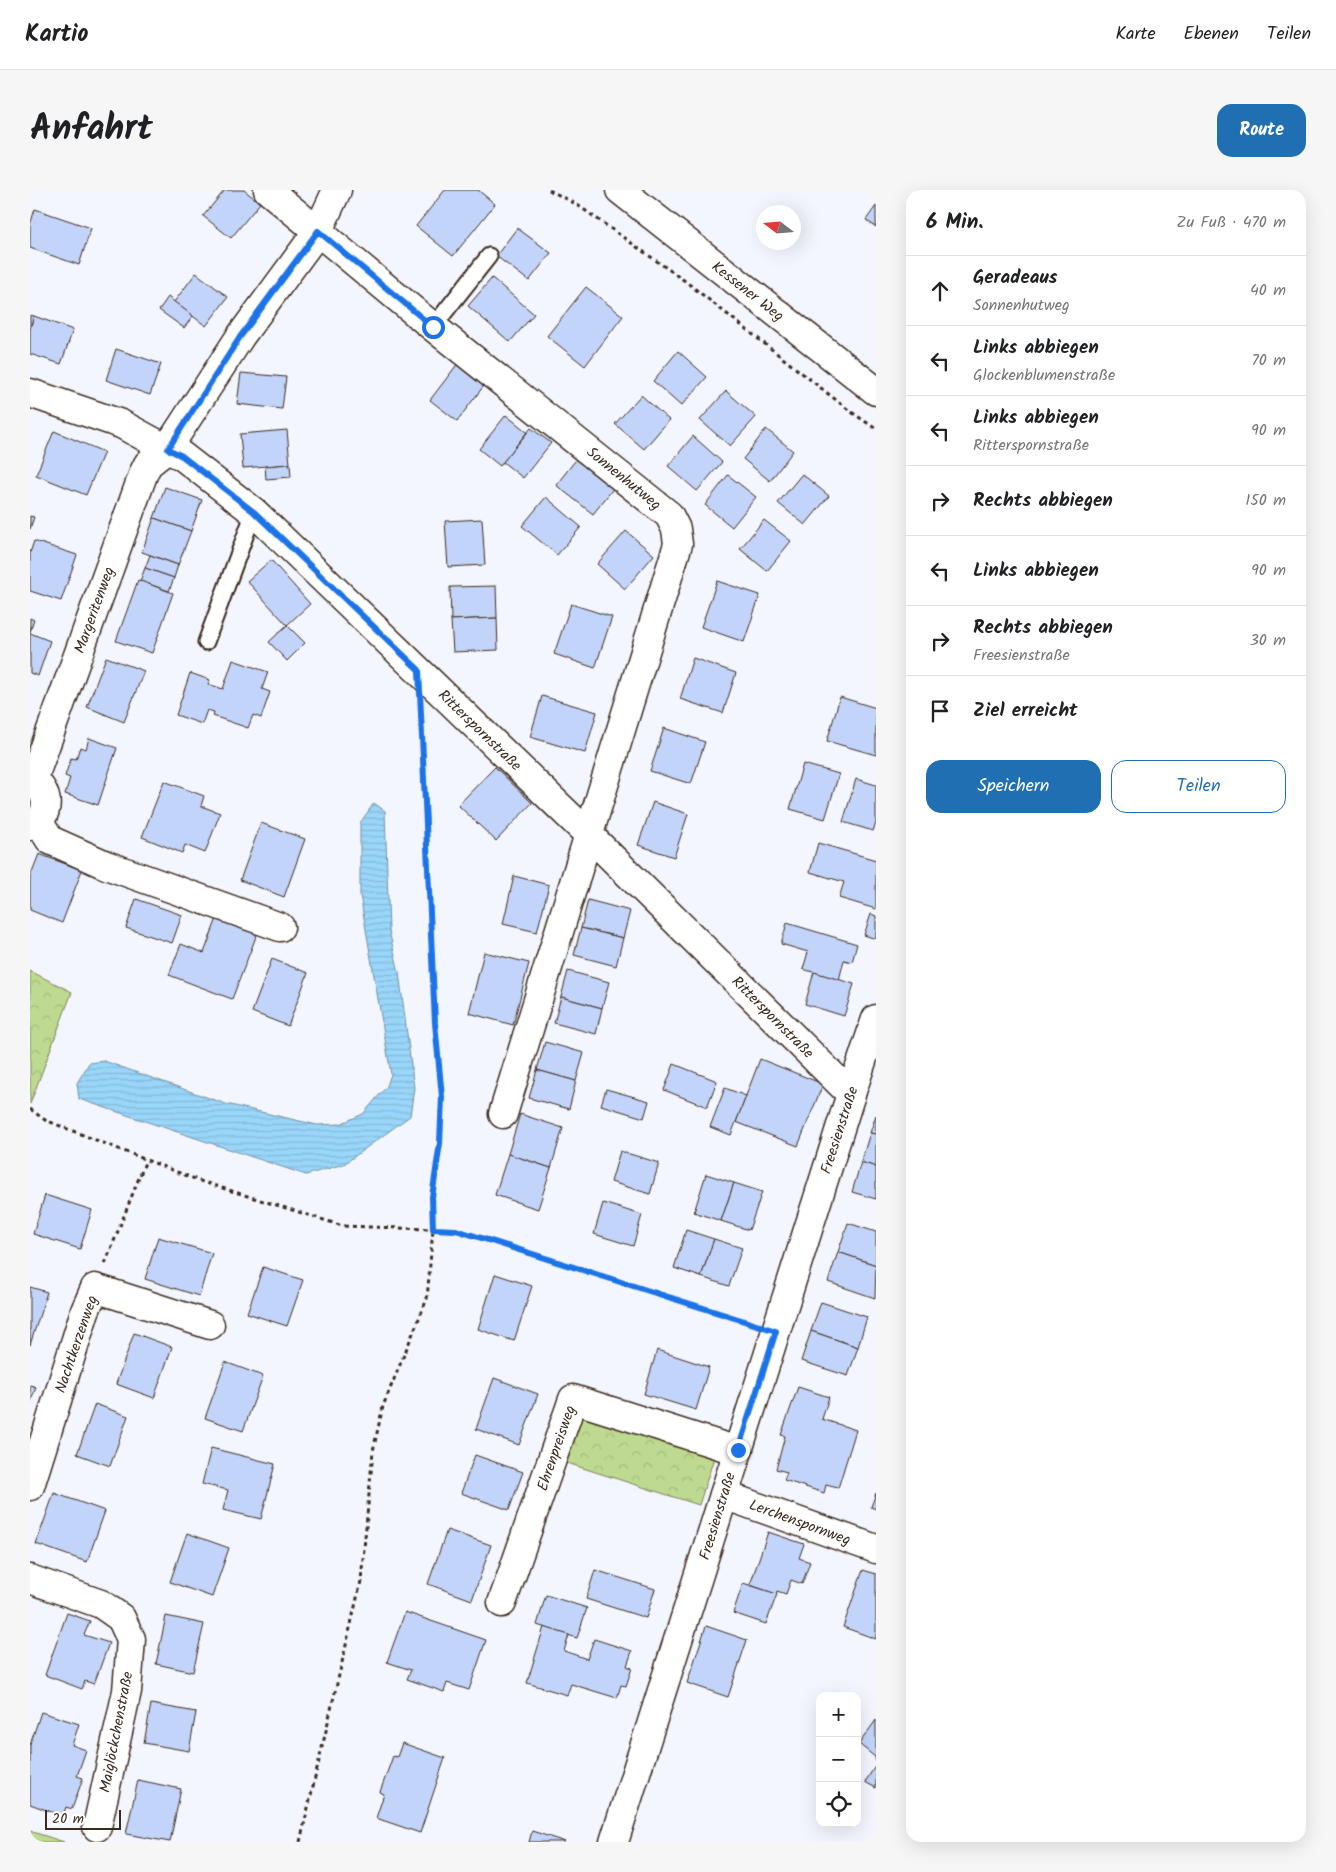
<!DOCTYPE html>
<html lang="de">
<head>
<meta charset="utf-8">
<style>
  body { margin:0; font-family:Kalam,sans-serif; background:#f6f6f6; color:#202124 }
  .controls { position:absolute; right:15px; bottom:15px; display:grid; overflow:hidden; border-radius:10px; box-shadow:0 5px 20px #0002 }
  .controls button { width:45px; height:45px; display:grid; place-items:center; padding:0; border:0; border-bottom:1px solid #e0e0e0; background:#fff; color:#202124; font:25px sans-serif }
  .compass { position:absolute; left:726px; top:15px; width:45px; height:45px; border-radius:50%; background:#fff; box-shadow:0 5px 20px #0002; rotate:286deg }
  .scale { position:absolute; left:15px; bottom:12px; width:76px; box-sizing:border-box; padding-left:5px; border:2px solid #3b2a1e; border-top:0; font-size:14px; line-height:18px; white-space:nowrap; color:#3b2a1e; -webkit-text-stroke:4px #fff; paint-order:stroke }
  .stop { position:absolute; width:15px; height:15px; margin:-11px; border:4px solid #1a73e8; border-radius:50%; background:#fff }
  .stop.end { background:#1a73e8; border-color:#fff; box-shadow:0 1px 5px #0008 }
  .list { margin:0; padding:0; list-style:none }
  h2 { display:flex; justify-content:space-between; align-items:center; height:65px; margin:0; padding:0 20px; font-size:21px }
  h2 small { font-size:16px; font-weight:400; color:#757577 }
  .list li { display:grid; grid-template-columns:32px 1fr auto; gap:15px; align-items:center; box-sizing:border-box; height:70px; padding:0 20px; border-top:1px solid #e0e0e0 }
  .list b { display:block; font-size:19px; white-space:nowrap }
  .list p { margin:0; font-size:16px; white-space:nowrap; color:#757577 }
  .list em { font-size:16px; font-style:normal; color:#757577 }
  .actions { display:flex; gap:10px; padding:15px 20px }
  .actions a { flex:1; padding:11px 0; border:1px solid #1f6fb2; border-radius:15px; text-align:center; font-size:18px; color:#1f6fb2 }
  .actions .main { background:#1f6fb2; color:#fff }
  .icon { flex:none; width:28px; height:28px; fill:none; stroke:currentColor; stroke-width:2; stroke-linecap:round; stroke-linejoin:round }
  .map { position:relative; flex:none; width:846px; height:1652px; overflow:hidden; border-radius:15px }
  header { display:flex; align-items:center; gap:30px; box-sizing:border-box; height:70px; padding:0 25px; background:#fff; border-bottom:1px solid #e0e0e0 }
  header strong { font-size:24px }
  nav { display:flex; gap:28px; margin-inline-start:auto; font-size:18px }
  .intro { display:flex; align-items:center; justify-content:space-between; box-sizing:border-box; height:120px; padding:0 30px }
  h1 { margin:0; font-size:35px }
  .button { padding:12px 22px; border-radius:15px; background:#1f6fb2; color:#fff; font-size:18px; font-weight:700 }
  main { display:flex; gap:30px; padding:0 30px }
  aside { flex:1; background:#fff; border-radius:15px; box-shadow:0 5px 20px #0002 }
  .map>svg:first-child { display:block }
  .grass { fill:url(#grass-tufts); stroke:#7c8257 }
  .forest { fill:url(#forest-crowns); stroke:#7c8257 }
  .water { fill:url(#water-rules); stroke:#7391a2 }
  .building { fill:#c3d4fa; stroke:#3b2a1e }
  .lines { fill:none; stroke-linecap:round; stroke-linejoin:round }
  .service-casing { stroke:#3b2a1e; stroke-width:19 }
  .minor-casing { stroke:#3b2a1e; stroke-width:31 }
  .tertiary-casing { stroke:#3b2a1e; stroke-width:31 }
  .path { stroke:#3b2a1e; stroke-width:3; stroke-dasharray:4 4; stroke-linecap:butt }
  .service { stroke:#fff; stroke-width:15 }
  .minor { stroke:#fff; stroke-width:28 }
  .tertiary { stroke:#fff; stroke-width:28 }
  .route { stroke:#1a73e8; stroke-width:6 }
  .labels { text-anchor:middle; stroke-width:4; stroke-linejoin:round; paint-order:stroke }
  .street-label { font-size:15px; fill:#3b2a1e; stroke:#fff }
</style>
</head>
<body>
<header>
<strong>Kartio</strong>
<nav><a>Karte</a><a>Ebenen</a><a>Teilen</a></nav>
</header>
<div class="intro"><h1>Anfahrt</h1><a class="button">Route</a></div>
<main>
<div class="map">
<svg width="846" height="1652" viewBox="0 0 846 1652">
  <defs>
    <pattern id="grass-tufts" width="24" height="20" patternUnits="userSpaceOnUse" patternTransform="scale(1.25)"><rect width="24" height="20" fill="#bed990"/><path d="M3 7l-1-3M5 7V3M7 7l1-3M15 17l-1-3M17 17v-4M19 17l1-3" fill="none" stroke="#a4ba7c"/></pattern>
    <pattern id="forest-crowns" width="20" height="18" patternUnits="userSpaceOnUse" patternTransform="scale(1.25)"><rect width="20" height="18" fill="#bed990"/><path d="M2 6a3 3 0 1 1 6 0M12 15a3 3 0 1 1 6 0" fill="none" stroke="#a4ba7c"/></pattern>
    <pattern id="water-rules" width="6" height="5" patternUnits="userSpaceOnUse" patternTransform="scale(1.25)"><rect width="6" height="5" fill="#99d6fa"/><path d="M0 2.5h6" fill="none" stroke="#85b8d6"/></pattern>
  </defs>
  <rect width="100%" height="100%" fill="#f3f6fe"/>
  <filter id="ink" filterUnits="userSpaceOnUse"><feTurbulence type="fractalNoise" baseFrequency=".02" numOctaves="2"/><feDisplacementMap in="SourceGraphic" scale="10" xChannelSelector="R" yChannelSelector="G"/><feConvolveMatrix kernelMatrix="1 2 1 2 8 2 1 2 1" color-interpolation-filters="sRGB"/></filter>
  <g filter="url(#ink)">
    <!-- grass -->
    <polygon class="grass" points="0,1641 34,1652 0,1652"/>
    <!-- forest -->
    <g class="forest">
      <polygon points="0,781 42,802 0,914"/>
      <polygon points="552,1218 687,1258 669,1315 534,1272"/>
    </g>
    <!-- water -->
    <polygon class="water" points="344,613 355,621 359,741 369,782 384,898 380,926 314,974 276,985 49,909 47,893 59,873 74,871 196,914 287,935 310,934 333,924 357,896 361,884 330,705 330,633"/>
    <!-- building -->
    <g class="building">
      <polygon points="195,0 214,0 230,13 201,48 173,26"/>
      <polygon points="415,0 448,0 465,14 423,66 386,36"/>
      <polygon points="846,16 846,37 836,30"/>
      <polygon points="5,19 61,38 49,75 0,58 0,35"/>
      <polygon points="487,38 521,63 499,91 466,66"/>
      <polygon points="166,83 198,107 176,136 144,112"/>
      <polygon points="462,88 504,124 480,152 438,116"/>
      <polygon points="556,97 593,126 555,176 517,146"/>
      <polygon points="138,107 163,126 154,138 129,120"/>
      <polygon points="0,125 4,126 0,139"/>
      <polygon points="4,126 43,140 31,174 0,164 0,139"/>
      <polygon points="86,159 131,174 120,205 76,190"/>
      <polygon points="648,161 677,187 651,216 623,191"/>
      <polygon points="429,172 456,193 427,231 400,210"/>
      <polygon points="211,183 256,187 252,219 207,214"/>
      <polygon points="696,201 726,227 700,256 670,230"/>
      <polygon points="611,205 639,230 614,259 585,234"/>
      <polygon points="476,225 497,242 470,276 449,259"/>
      <polygon points="501,238 521,253 493,288 473,272"/>
      <polygon points="736,239 763,261 740,291 713,269"/>
      <polygon points="257,240 260,274 213,278 210,244"/>
      <polygon points="24,241 74,262 56,305 6,285"/>
      <polygon points="663,246 692,272 667,301 638,276"/>
      <polygon points="549,266 586,295 563,324 526,295"/>
      <polygon points="260,274 261,287 236,289 235,276"/>
      <polygon points="772,284 799,306 775,335 748,313"/>
      <polygon points="698,285 726,307 702,337 675,315"/>
      <polygon points="135,297 172,310 161,341 124,328"/>
      <polygon points="516,307 551,337 527,365 492,336"/>
      <polygon points="0,326 4,327 0,339"/>
      <polygon points="124,328 161,341 148,375 112,362"/>
      <polygon points="452,329 455,375 418,377 415,331"/>
      <polygon points="734,330 761,351 737,381 710,359"/>
      <polygon points="596,341 624,365 595,399 567,374"/>
      <polygon points="4,351 47,365 31,411 0,401 0,363"/>
      <polygon points="120,365 148,375 144,388 115,378"/>
      <polygon points="241,370 280,414 257,435 217,391"/>
      <polygon points="115,378 144,388 139,401 110,391"/>
      <polygon points="108,390 143,403 122,463 86,451"/>
      <polygon points="687,391 730,405 714,452 671,437"/>
      <polygon points="466,396 467,428 421,430 420,397"/>
      <polygon points="541,414 582,427 565,478 524,464"/>
      <polygon points="0,428 4,430 0,442"/>
      <polygon points="467,428 468,460 423,462 421,430"/>
      <polygon points="257,435 275,453 257,471 239,452"/>
      <polygon points="0,443 20,451 8,486 0,483"/>
      <polygon points="76,467 114,481 94,532 57,517"/>
      <polygon points="663,468 706,483 693,523 650,509"/>
      <polygon points="203,470 238,482 232,499 240,502 231,528 223,525 218,538 183,526 184,522 177,520 172,534 146,525 160,483 180,490 178,494 193,499"/>
      <polygon points="512,506 567,522 555,563 500,547"/>
      <polygon points="810,507 846,518 846,565 797,551"/>
      <polygon points="634,538 675,552 661,594 620,581"/>
      <polygon points="59,548 87,558 68,615 35,604 40,588 35,586 41,568 46,569 50,557 56,559"/>
      <polygon points="773,574 809,584 795,629 760,619"/>
      <polygon points="465,577 502,613 466,651 428,615"/>
      <polygon points="826,589 846,595 846,633 843,641 813,632"/>
      <polygon points="134,591 174,606 171,616 190,623 175,663 155,655 152,663 112,647"/>
      <polygon points="623,612 658,624 644,667 608,655"/>
      <polygon points="231,633 275,649 254,707 210,690"/>
      <polygon points="788,653 846,670 846,719 809,708 814,692 780,682"/>
      <polygon points="9,664 52,680 32,733 0,720 0,687"/>
      <polygon points="484,686 519,695 507,742 473,734"/>
      <polygon points="106,709 152,725 142,753 96,738"/>
      <polygon points="558,710 600,721 593,748 551,738"/>
      <polygon points="841,724 846,726 846,749 834,745"/>
      <polygon points="187,728 227,744 202,809 139,785 151,754 174,763"/>
      <polygon points="757,733 827,754 822,772 814,770 809,790 773,779 778,762 751,754"/>
      <polygon points="551,738 593,748 586,776 544,765"/>
      <polygon points="454,762 499,773 483,835 439,823"/>
      <polygon points="242,769 278,783 258,836 222,822"/>
      <polygon points="538,781 579,792 572,818 531,807"/>
      <polygon points="784,782 824,794 814,826 775,814"/>
      <polygon points="531,807 572,818 566,844 524,833"/>
      <polygon points="515,852 554,863 546,891 507,880"/>
      <polygon points="730,869 793,894 768,956 706,932"/>
      <polygon points="644,874 687,891 677,917 634,900"/>
      <polygon points="507,880 546,891 539,919 499,908"/>
      <polygon points="695,898 716,906 701,945 680,937"/>
      <polygon points="576,899 619,911 614,928 571,915"/>
      <polygon points="490,924 533,938 521,978 478,964"/>
      <polygon points="846,925 846,944 840,943"/>
      <polygon points="840,943 846,944 846,977 831,972"/>
      <polygon points="590,961 629,973 620,1004 581,992"/>
      <polygon points="478,964 521,978 508,1019 465,1005"/>
      <polygon points="831,972 846,977 846,1009 822,1002"/>
      <polygon points="676,984 704,993 691,1031 664,1022"/>
      <polygon points="704,993 732,1002 719,1040 691,1031"/>
      <polygon points="15,1005 62,1020 50,1059 3,1044"/>
      <polygon points="573,1013 612,1025 603,1056 564,1044"/>
      <polygon points="818,1033 846,1042 846,1075 808,1062"/>
      <polygon points="656,1040 684,1049 671,1087 644,1078"/>
      <polygon points="128,1047 182,1063 169,1106 115,1089"/>
      <polygon points="684,1049 712,1058 699,1096 671,1087"/>
      <polygon points="808,1062 846,1075 845,1108 798,1092"/>
      <polygon points="233,1077 273,1090 257,1136 217,1123"/>
      <polygon points="465,1084 502,1096 484,1151 448,1139"/>
      <polygon points="0,1097 17,1102 0,1155"/>
      <polygon points="791,1112 837,1127 828,1157 781,1141"/>
      <polygon points="781,1141 828,1157 818,1186 771,1171"/>
      <polygon points="104,1143 142,1157 124,1208 86,1194"/>
      <polygon points="627,1160 679,1177 666,1220 614,1204"/>
      <polygon points="195,1172 233,1186 213,1241 175,1228"/>
      <polygon points="464,1188 508,1204 489,1255 446,1239"/>
      <polygon points="0,1195 6,1197 0,1214"/>
      <polygon points="768,1197 799,1207 792,1229 826,1240 808,1298 796,1295 794,1303 754,1290 757,1282 746,1279 755,1246 751,1245"/>
      <polygon points="65,1214 98,1226 80,1276 47,1264"/>
      <polygon points="181,1258 245,1274 231,1329 193,1320 198,1300 172,1294"/>
      <polygon points="445,1265 493,1282 479,1320 431,1303"/>
      <polygon points="24,1303 75,1321 57,1372 6,1354"/>
      <polygon points="846,1303 846,1319 841,1317"/>
      <polygon points="417,1340 461,1355 442,1410 398,1394"/>
      <polygon points="738,1342 774,1354 769,1368 780,1372 772,1394 761,1390 756,1404 747,1401 746,1404 720,1395"/>
      <polygon points="157,1343 199,1358 182,1407 140,1392"/>
      <polygon points="565,1380 625,1399 616,1428 556,1409"/>
      <polygon points="833,1380 846,1384 846,1449 813,1437"/>
      <polygon points="713,1393 747,1404 736,1434 703,1423"/>
      <polygon points="516,1405 557,1418 547,1448 507,1435"/>
      <polygon points="375,1422 456,1450 439,1500 417,1493 414,1502 377,1489 381,1480 357,1472"/>
      <polygon points="37,1423 60,1431 54,1445 79,1453 64,1494 55,1491 52,1499 15,1485"/>
      <polygon points="136,1426 174,1434 163,1482 126,1474"/>
      <polygon points="676,1436 717,1450 698,1507 657,1493"/>
      <polygon points="514,1437 539,1445 534,1461 557,1469 564,1449 602,1461 597,1476 602,1478 596,1496 591,1495 587,1508 541,1494 537,1505 497,1493"/>
      <polygon points="121,1514 166,1522 159,1561 114,1553"/>
      <polygon points="11,1522 49,1534 42,1555 56,1560 47,1586 53,1588 42,1619 36,1617 33,1626 0,1614 0,1555"/>
      <polygon points="846,1530 846,1598 835,1592 846,1575 845,1567 829,1554"/>
      <polygon points="372,1553 415,1568 390,1643 346,1628 354,1604 350,1602 363,1566 367,1567"/>
      <polygon points="108,1590 151,1599 140,1652 96,1644"/>
      <polygon points="502,1641 535,1652 499,1652"/>
    </g>
    <g class="lines">
      <defs>
        <g id="service">
          <polyline points="403,137 459,66"/>
          <polyline points="176,452 224,322"/>
        </g>
        <g id="minor">
          <polyline points="238,0 403,137 639,325 646,339 648,354 473,924"/>
          <polyline points="0,203 91,234 137,259 210,147 288,41 307,0"/>
          <path d="M0 589C20 598 22 628 0 636"/>
          <polyline points="3,590 114,282 118,274 137,259 152,266 224,322 559,645 821,904"/>
          <polyline points="8,631 20,650 76,675 250,737"/>
          <polyline points="0,1296 55,1121 65,1098 180,1135"/>
          <polyline points="694,1305 846,1359"/>
          <polyline points="0,1389 71,1414 91,1428 101,1449 97,1501 67,1637"/>
          <polyline points="472,1413 543,1209 708,1261"/>
          <polyline points="584,1652 821,904 846,829"/>
        </g>
        <polyline id="tertiary" points="590,0 846,201"/>
      </defs>
      <!-- service casing -->
      <use href="#service" class="service-casing"/>
      <!-- minor casing -->
      <use href="#minor" class="minor-casing"/>
      <!-- tertiary casing -->
      <use href="#tertiary" class="tertiary-casing"/>
      <!-- path -->
      <g class="path">
        <polyline points="519,0 546,14 655,91 820,221 846,239"/>
        <polyline points="0,919 15,930 170,991 313,1036 426,1040 721,1133"/>
        <polyline points="75,1074 116,970"/>
        <polyline points="270,1652 331,1391 343,1261 353,1216 397,1109 403,1039 402,1007 410,953 412,907 405,833 391,519"/>
      </g>
      <!-- service -->
      <use href="#service" class="service"/>
      <!-- minor -->
      <use href="#minor" class="minor"/>
      <!-- tertiary -->
      <use href="#tertiary" class="tertiary"/>
    </g>
  </g>
  <g class="lines" filter="url(#ink)">
    <!-- route -->
    <polyline class="route" points="403,137 288,41 210,147 138,259 152,266 224,322 389,480 405,833 412,907 410,953 402,1007 403,1039 426,1040 746,1141 708,1260"/>
  </g>
  <g class="labels">
    <!-- street labels -->
    <g class="street-label">
      <text transform="translate(718 101) rotate(38)" y="5">Kessener Weg</text>
      <text transform="translate(594 288) rotate(39)" y="5">Sonnenhutweg</text>
      <text transform="translate(64 420) rotate(-70)" y="5">Margeritenweg</text>
      <text transform="translate(450 540) rotate(44)" y="5">Ritterspornstraße</text>
      <text transform="translate(743 827) rotate(45)" y="5">Ritterspornstraße</text>
      <text transform="translate(809 940) rotate(-72)" y="5">Freesienstraße</text>
      <text transform="translate(46 1154) rotate(-71)" y="5">Nachtkerzenweg</text>
      <text transform="translate(526 1258) rotate(-71)" y="5">Ehrenpreisweg</text>
      <text transform="translate(687 1326) rotate(-73)" y="5">Freesienstraße</text>
      <text transform="translate(770 1332) rotate(20)" y="5">Lerchenspornweg</text>
      <text transform="translate(86 1542) rotate(-79)" y="5">Maiglöckchenstraße</text>
    </g>
  </g>
</svg>
<div class="controls">
<button>+</button>
<button>−</button>
<button><svg class="icon" aria-label="locate" viewBox="0 0 24 24"><circle cx="12" cy="12" r="6"/><path d="M12 2v4M12 18v4M2 12h4M18 12h4"/></svg></button>
</div>
<svg class="compass" viewBox="-18 -18 36 36"><path d="M0-13l5 13h-10z" fill="#e53935"/><path d="M0 13l5-13h-10z" fill="#757577"/></svg>
<div class="scale">20 m</div>
<div class="stop" style="left:403px;top:137px"></div>
<div class="stop end" style="left:708px;top:1260px"></div>
</div>
<aside>
<h2>6 Min.<small>Zu Fuß · 470 m</small></h2>
<ul class="list">
<li><svg class="icon" aria-label="ahead" viewBox="0 0 24 24"><path d="M12 20V5M6 11l6-6 6 6"/></svg><div><b>Geradeaus</b><p>Sonnenhutweg</p></div><em>40 m</em></li>
<li><svg class="icon" aria-label="left" viewBox="0 0 24 24"><path d="M17 20v-9H6M10 6l-5 5 5 5"/></svg><div><b>Links abbiegen</b><p>Glockenblumenstraße</p></div><em>70 m</em></li>
<li><svg class="icon" aria-label="left" viewBox="0 0 24 24"><path d="M17 20v-9H6M10 6l-5 5 5 5"/></svg><div><b>Links abbiegen</b><p>Ritterspornstraße</p></div><em>90 m</em></li>
<li><svg class="icon" aria-label="right" viewBox="0 0 24 24"><path d="M7 20v-9h11M14 6l5 5-5 5"/></svg><div><b>Rechts abbiegen</b></div><em>150 m</em></li>
<li><svg class="icon" aria-label="left" viewBox="0 0 24 24"><path d="M17 20v-9H6M10 6l-5 5 5 5"/></svg><div><b>Links abbiegen</b></div><em>90 m</em></li>
<li><svg class="icon" aria-label="right" viewBox="0 0 24 24"><path d="M7 20v-9h11M14 6l5 5-5 5"/></svg><div><b>Rechts abbiegen</b><p>Freesienstraße</p></div><em>30 m</em></li>
<li><svg class="icon" aria-label="arrive" viewBox="0 0 24 24"><path d="M6 21V4h12l-3 4 3 4H6"/></svg><div><b>Ziel erreicht</b></div></li>
</ul>
<div class="actions"><a class="main">Speichern</a><a>Teilen</a></div>
</aside>
</main>
</body>
</html>
